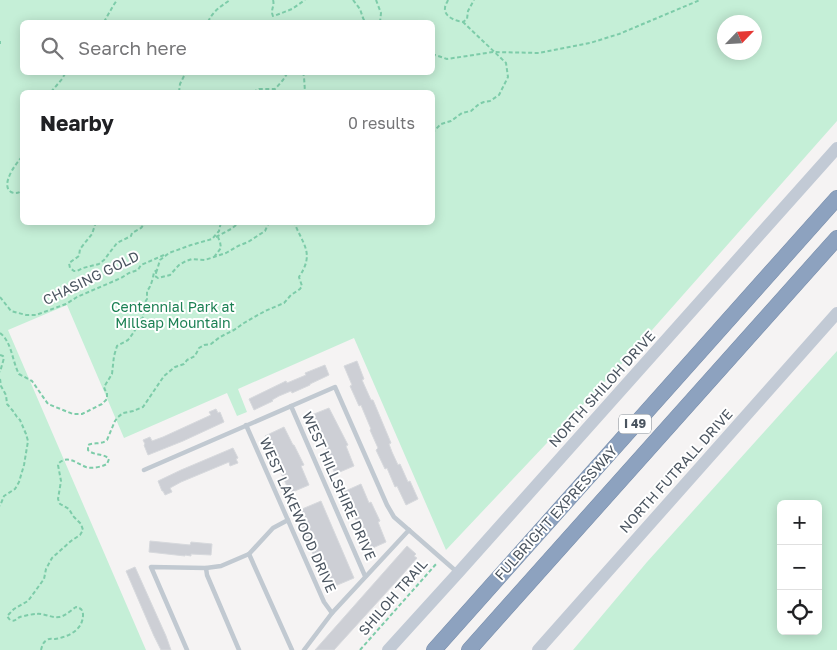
<!DOCTYPE html>
<html lang="en">
<head>
<meta charset="utf-8">
<style>
  body { margin:0; font-family:"Golos Text",sans-serif; background:#f6f6f6; color:#202124 }
  .controls { position:absolute; right:15px; bottom:15px; display:grid; overflow:hidden; border-radius:8px; box-shadow:0 2px 12px #0003 }
  .controls button { width:45px; height:45px; display:grid; place-items:center; padding:0; border:0; border-bottom:1px solid #e0e0e0; background:#fff; color:#202124; font:25px sans-serif }
  .compass { position:absolute; left:717px; top:15px; width:45px; height:45px; border-radius:50%; background:#fff; box-shadow:0 2px 12px #0003; rotate:65deg }
  .list { margin:0; padding:0; list-style:none }
  h2 { display:flex; justify-content:space-between; align-items:center; height:65px; margin:0; padding:0 20px; font-size:21px }
  h2 small { font-size:16px; font-weight:400; color:#757577 }
  .icon { flex:none; width:28px; height:28px; fill:none; stroke:currentColor; stroke-width:2; stroke-linecap:round; stroke-linejoin:round }
  .map { position:relative; flex:none; width:837px; height:650px; overflow:hidden }
  .search { position:absolute; background:#fff; box-shadow:0 2px 12px #0003; left:20px; top:20px; width:415px; height:55px; display:flex; align-items:center; gap:12px; box-sizing:border-box; padding:0 18px; border-radius:8px; color:#757577; font-size:19px }
  .panel { position:absolute; background:#fff; box-shadow:0 2px 12px #0003; left:20px; top:90px; width:415px; height:135px; border-radius:8px }
  .map>svg:first-child { display:block }
  .green { fill:#c5efd7; fill-rule:evenodd }
  .building { fill:#cdcfd5; stroke:#d7d9dd }
  .lines { fill:none; stroke-linecap:round; stroke-linejoin:round }
  .motorway-casing { stroke:#788daa; stroke-width:16 }
  .path { stroke:#7dcca9; stroke-width:2; stroke-dasharray:4 2.5; stroke-linecap:butt }
  .service { stroke:#c1c9d1; stroke-width:4.5 }
  .secondary { stroke:#c2cad5; stroke-width:12 }
  .motorway { stroke:#8da2bf; stroke-width:15 }
  .labels { text-anchor:middle; stroke-width:4; stroke-linejoin:round; paint-order:stroke }
  .shield { fill:#fff; stroke:#818890; stroke-width:1 }
  .shield-label { font-size:12px; font-weight:bold; fill:#4b5560 }
  .street-label { font-size:14px; fill:#4b5560; stroke:#fff }
  .park-label { font-size:14px; fill:#1c8154; stroke:#fff }
</style>
</head>
<body>
<div class="map">
<svg width="837" height="650" viewBox="0 0 837 650">
  <rect width="100%" height="100%" fill="#f5f3f3"/>
  <!-- green -->
  <g class="green">
    <path d="M0 0H837V121L629 356 446 550 354 338 238 389 247 412 237 416 227 393 124 438 67 305 8 330 146 650H0ZM432 22V72H22V22ZM724 22H754V52H724ZM22 92H432V222H22Z"/>
    <path d="M837 351V650H573L647 562ZM781 504H818V631H781Z"/>
  </g>
  <!-- building -->
  <g class="building">
    <polygon points="357,361 364,379 362,380 371,400 373,400 391,443 389,444 392,452 398,465 400,464 408,482 410,481 418,499 406,505 397,486 395,487 387,468 385,469 376,450 378,448 370,430 371,429 363,410 361,405 359,406 350,386 352,385 344,366"/>
    <polygon points="325,365 329,375 310,384 310,385 292,393 291,391 279,396 272,400 273,401 254,410 249,399 286,381 287,383 306,375 305,373"/>
    <polygon points="329,408 348,445 346,446 354,466 335,474 326,454 328,453 326,448 320,435 318,436 309,416"/>
    <polygon points="216,409 218,413 220,412 224,422 183,441 148,455 144,445 145,444 143,440 150,437 152,441 163,437 211,415 209,412"/>
    <polygon points="284,427 293,445 294,445 304,465 301,466 309,485 290,493 281,473 283,472 282,467 276,454 274,455 265,436"/>
    <polygon points="233,448 238,458 236,459 238,463 230,466 229,462 181,482 170,488 172,492 165,495 163,491 162,491 158,481 181,470"/>
    <polygon points="361,484 369,503 371,502 380,521 378,522 386,542 366,551 358,531 360,530 352,511 350,512 341,493"/>
    <polygon points="321,501 354,578 328,589 295,512"/>
    <polygon points="150,541 190,545 191,542 212,544 211,555 191,554 191,556 185,555 185,556 149,552"/>
    <polygon points="407,546 416,554 414,556 417,558 403,574 334,650 315,650"/>
    <polygon points="135,567 166,636 171,650 161,650 154,636 126,571"/>
  </g>
  <g class="lines">
    <defs>
      <g id="motorway">
        <polyline points="434,650 837,198"/>
        <polyline points="469,650 837,238"/>
      </g>
    </defs>
    <!-- motorway casing -->
    <use href="#motorway" class="motorway-casing"/>
    <!-- path -->
    <g class="path">
      <path d="M273 0C275 6 270 10 273 16H274L292 9 305 0"/>
      <polyline points="353,0 360,9 363,18 365,22"/>
      <polyline points="376,0 381,13 380,22"/>
      <path d="M448 0C447 3 445 5 445 8 444 17 456 21 463 22L467 19 468 11 474 0"/>
      <polyline points="104,22 113,6 117,0"/>
      <path d="M208 22C213 11 220 7 230 0"/>
      <polyline points="0,41 0,44"/>
      <polyline points="432,54 447,59 493,52 539,53 590,43 619,34 700,0"/>
      <polyline points="303,72 304,77 305,92"/>
      <polyline points="51,92 62,79 66,72"/>
      <polyline points="179,92 180,84 186,72"/>
      <polyline points="253,92 259,89 275,89 283,80 288,72"/>
      <polyline points="432,133 441,124 451,121 462,113 471,111 479,104 484,102 490,101 499,95 508,77 506,63 463,22"/>
      <path d="M22 157C16 163 0 185 11 192 15 194 18 193 22 191"/>
      <polyline points="96,222 92,234 80,249 79,256 69,263 70,268 74,271 77,271 83,268 99,264 104,260 117,243 131,236 132,233 141,228 146,222"/>
      <polyline points="216,237 231,229 240,222"/>
      <polyline points="214,257 221,248 220,242 218,237"/>
      <polyline points="157,270 155,276 158,278 170,275 179,265 186,261 192,259 205,260 226,253 238,246 248,242 265,231 269,222"/>
      <polyline points="0,297 11,311 26,315 36,315 66,304 77,297 121,278 129,273 138,270 141,265 164,255"/>
      <path d="M0 333C12 342 12 361 19 374L32 381 48 404 73 414H82L102 404 107 399V392L105 390 104 387 112 374 114 356 117 346 128 340 134 332 139 322 143 317 144 304 147 299V291C151 287 153 278 154 272L157 270 160 260 169 253 191 245 212 239 219 231 221 222"/>
      <polyline points="0,355 3,356 4,358 0,372"/>
      <polyline points="0,379 1,386 6,395 7,404 13,411 17,417 20,420 26,434 28,441 24,465 19,482 15,489 4,496 0,506"/>
      <path d="M41 650C42 646 43 642 47 640 50 638 52 639 55 639 68 637 83 630 83 615 83 610 81 608 76 607 71 610 66 616 59 617 51 618 44 613 36 614 33 614 23 616 20 617 15 619 16 622 10 620L7 616 14 609 28 601 44 579 46 569 52 558 71 541 80 535 83 530 81 524 73 516 69 509 60 504 58 499 61 481 58 465 59 463C68 455 76 463 86 467 92 469 101 467 107 464L109 459C104 453 94 456 88 450V445C94 442 101 445 107 440L115 421 118 417 123 413 133 411 143 407 164 376 175 367 184 364 187 360 195 356 199 348 204 345 211 344 220 337 234 330 244 323 265 311 284 303 291 295 300 289 302 286 299 277C315 253 303 245 294 222"/>
      <polyline points="360,650 437,563"/>
    </g>
    <!-- service -->
    <g class="service">
      <polyline points="291,406 365,576"/>
      <polyline points="246,425 324,602 332,613"/>
      <polyline points="144,470 335,387 387,505 394,517 457,572"/>
      <polyline points="249,554 292,650"/>
      <polyline points="206,568 207,575 239,650"/>
      <polyline points="187,650 151,567 206,568 221,566 249,554 273,528 288,520"/>
      <polyline points="304,650 332,613 409,530"/>
    </g>
    <!-- secondary -->
    <g class="secondary">
      <polyline points="388,650 458,573 837,148"/>
      <polyline points="538,650 837,313"/>
    </g>
    <!-- motorway -->
    <use href="#motorway" class="motorway"/>
  </g>
  <g class="labels">
    <!-- shield labels -->
    <rect class="shield" x="619" y="414.5" width="32" height="19" rx="4"/>
    <g class="shield-label">
      <text x="635" y="428">I 49</text>
    </g>
    <!-- street labels -->
    <g class="street-label">
      <text transform="translate(91 278) rotate(-26)" y="5">CHASING GOLD</text>
      <text transform="translate(602 389) rotate(-48)" y="5">NORTH SHILOH DRIVE</text>
      <text transform="translate(676 471) rotate(-48)" y="5">NORTH FUTRALL DRIVE</text>
      <text transform="translate(339 486) rotate(66)" y="5">WEST HILLSHIRE DRIVE</text>
      <text transform="translate(556 513) rotate(-48)" y="5">FULBRIGHT EXPRESSWAY</text>
      <text transform="translate(298 515) rotate(66)" y="5">WEST LAKEWOOD DRIVE</text>
      <text transform="translate(393 597) rotate(-49)" y="5">SHILOH TRAIL</text>
    </g>
    <!-- park labels -->
    <g class="park-label">
      <text x="173" y="312">Centennial Park at<tspan x="173" dy="16">Millsap Mountain</tspan></text>
    </g>
  </g>
</svg>
<div class="controls">
<button>+</button>
<button>−</button>
<button><svg class="icon" aria-label="locate" viewBox="0 0 24 24"><circle cx="12" cy="12" r="6"/><path d="M12 2v4M12 18v4M2 12h4M18 12h4"/></svg></button>
</div>
<svg class="compass" viewBox="-18 -18 36 36"><path d="M0-13l5 13h-10z" fill="#e53935"/><path d="M0 13l5-13h-10z" fill="#757577"/></svg>
<div class="search"><svg class="icon" aria-label="search" viewBox="0 0 24 24"><circle cx="10" cy="10" r="6"/><path d="M15 15l6 6"/></svg>Search here</div>
<section class="panel">
<h2>Nearby<small>0 results</small></h2>
<ul class="list">
</ul>
</section>
</div>
</body>
</html>
